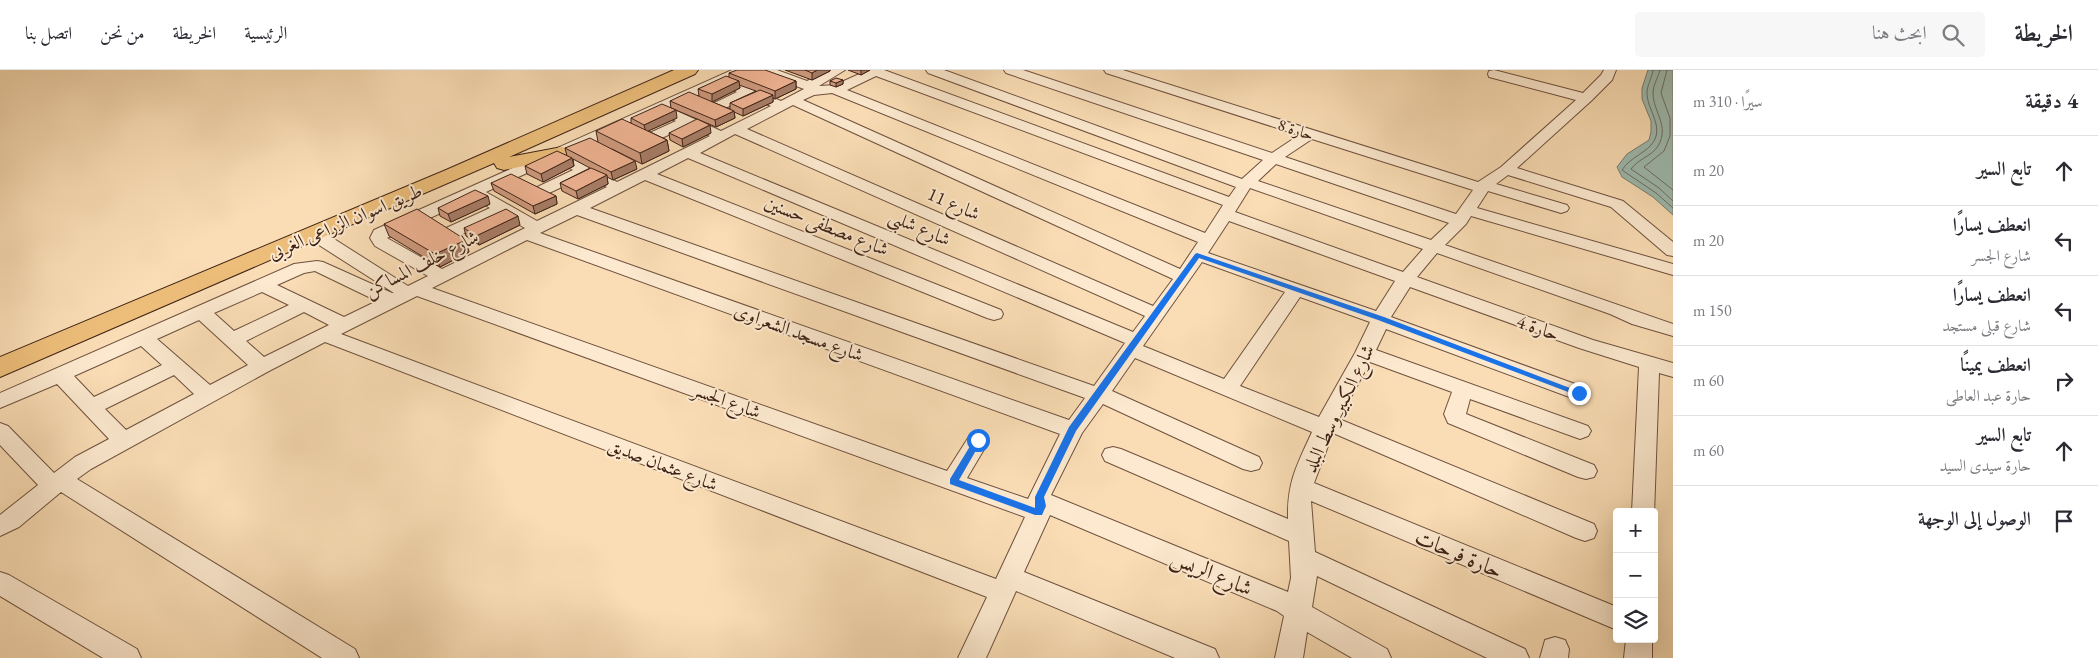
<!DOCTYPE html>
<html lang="ar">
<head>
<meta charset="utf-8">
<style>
  body { margin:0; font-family:"EB Garamond",Amiri,serif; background:#f7f7f7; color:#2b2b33; direction:rtl }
  .controls { position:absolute; right:15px; bottom:15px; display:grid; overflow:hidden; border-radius:5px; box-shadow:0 5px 20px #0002 }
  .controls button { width:45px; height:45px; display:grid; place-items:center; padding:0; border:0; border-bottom:1px solid #e1e1e2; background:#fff; color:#2b2b33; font:25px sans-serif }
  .stop { position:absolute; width:15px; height:15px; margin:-11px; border:4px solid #1a73e8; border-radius:50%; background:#fff }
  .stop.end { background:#1a73e8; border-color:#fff; box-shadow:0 1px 5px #0008 }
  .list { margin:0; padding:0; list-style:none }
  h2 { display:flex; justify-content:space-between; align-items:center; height:65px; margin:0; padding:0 20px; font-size:21px }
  h2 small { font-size:16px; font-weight:400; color:#7c7c81 }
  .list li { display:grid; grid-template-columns:32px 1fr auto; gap:15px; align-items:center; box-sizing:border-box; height:70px; padding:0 20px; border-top:1px solid #e1e1e2 }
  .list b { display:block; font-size:19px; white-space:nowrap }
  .list p { margin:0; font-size:16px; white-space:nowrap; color:#7c7c81 }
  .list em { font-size:16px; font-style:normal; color:#7c7c81 }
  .icon { flex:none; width:28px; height:28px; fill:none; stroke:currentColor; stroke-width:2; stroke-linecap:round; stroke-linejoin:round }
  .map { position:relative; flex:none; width:1673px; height:588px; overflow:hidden; direction:ltr }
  header { display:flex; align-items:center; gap:30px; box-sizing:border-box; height:70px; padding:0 25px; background:#fff; border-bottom:1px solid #e1e1e2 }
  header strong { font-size:24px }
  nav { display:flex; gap:28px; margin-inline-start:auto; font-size:18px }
  .search { width:350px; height:45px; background:#f7f7f7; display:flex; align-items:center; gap:12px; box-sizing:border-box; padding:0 18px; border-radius:5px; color:#7c7c81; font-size:19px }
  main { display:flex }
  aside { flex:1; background:#fff }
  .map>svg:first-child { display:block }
  .water { fill:#9ebbb0; stroke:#787e72 }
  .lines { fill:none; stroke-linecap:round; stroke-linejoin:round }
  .shore { stroke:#6e6e63; stroke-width:1 }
  .minor-casing { stroke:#6e513e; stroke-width:2 }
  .primary-casing { stroke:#3f2216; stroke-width:2 }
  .minor { fill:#fce9cf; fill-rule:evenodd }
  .primary { fill:#edbe7a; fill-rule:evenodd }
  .wall { fill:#ce9a7e; stroke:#3f2216; fill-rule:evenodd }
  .shaded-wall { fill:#a77d67; stroke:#3f2216 }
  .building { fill:#efb393; stroke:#3f2216 }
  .route { fill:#1a73e8 }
  .labels { text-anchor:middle; stroke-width:4; stroke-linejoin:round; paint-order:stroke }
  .far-street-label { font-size:16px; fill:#3f2216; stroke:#fce9cf }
  .street-label { font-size:19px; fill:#3f2216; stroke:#fce9cf }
  .near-street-label { font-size:22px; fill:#3f2216; stroke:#fce9cf }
</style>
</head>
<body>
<header>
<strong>الخريطة</strong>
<div class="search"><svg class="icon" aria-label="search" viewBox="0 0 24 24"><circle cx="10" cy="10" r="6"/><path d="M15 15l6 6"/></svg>ابحث هنا</div>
<nav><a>الرئيسية</a><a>الخريطة</a><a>من نحن</a><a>اتصل بنا</a></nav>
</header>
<main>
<aside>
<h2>4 دقيقة<small>سيرًا · 310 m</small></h2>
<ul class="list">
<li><svg class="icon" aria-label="ahead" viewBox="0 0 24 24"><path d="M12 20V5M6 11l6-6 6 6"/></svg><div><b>تابع السير</b></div><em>20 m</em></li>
<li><svg class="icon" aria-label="left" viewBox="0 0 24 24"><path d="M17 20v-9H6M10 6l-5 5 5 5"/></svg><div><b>انعطف يسارًا</b><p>شارع الجسر</p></div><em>20 m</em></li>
<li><svg class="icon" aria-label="left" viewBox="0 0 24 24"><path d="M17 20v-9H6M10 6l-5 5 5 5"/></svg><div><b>انعطف يسارًا</b><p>شارع قبلى مستجد</p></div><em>150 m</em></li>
<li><svg class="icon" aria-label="right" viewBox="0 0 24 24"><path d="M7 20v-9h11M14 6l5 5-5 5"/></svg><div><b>انعطف يمينًا</b><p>حارة عبد العاطى</p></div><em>60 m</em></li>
<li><svg class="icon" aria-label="ahead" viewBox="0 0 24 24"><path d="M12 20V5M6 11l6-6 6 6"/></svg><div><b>تابع السير</b><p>حارة سيدى السيد</p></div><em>60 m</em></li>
<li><svg class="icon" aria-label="arrive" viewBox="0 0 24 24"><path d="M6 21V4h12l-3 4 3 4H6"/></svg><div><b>الوصول إلى الوجهة</b></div></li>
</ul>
</aside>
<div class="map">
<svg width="1673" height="588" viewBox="0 0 1673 588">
  <rect width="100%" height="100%" fill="#faddb5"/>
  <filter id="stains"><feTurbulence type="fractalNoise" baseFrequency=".004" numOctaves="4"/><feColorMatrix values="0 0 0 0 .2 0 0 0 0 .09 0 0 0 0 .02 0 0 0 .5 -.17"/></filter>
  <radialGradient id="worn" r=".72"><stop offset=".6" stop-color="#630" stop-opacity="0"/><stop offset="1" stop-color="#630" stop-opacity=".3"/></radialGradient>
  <!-- water -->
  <polygon class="water" points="1648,0 1673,0 1673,145 1653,127 1622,107 1617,97 1627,84 1649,70 1651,62 1651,51 1642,29 1642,18"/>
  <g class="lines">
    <!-- shore -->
    <g class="shore">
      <path d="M1653 0C1652 8 1647 15 1647 23 1647 39 1663 55 1654 71 1647 83 1630 87 1622 100L1656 123 1673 138"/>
      <path d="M1660 0C1658 8 1653 15 1653 23 1653 42 1670 56 1658 76 1652 86 1638 89 1631 99L1659 118 1673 131"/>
      <polyline points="1667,0 1661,23 1670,48 1670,66 1664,81 1644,97 1673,120"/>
    </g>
    <defs>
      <g id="minor">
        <path d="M732 0H748L731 10 781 31 804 19 761 3 759 0H777L807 11 829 0H845L819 16H820L835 15 868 0H884L1229 127 1236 117 928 3 926 0H944L1242 109 1263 90 1006 3 1004 0H1023L1272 83 1299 65 1106 3 1104 0H1123L1478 112 1501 97 1576 30 1489 7 1488 4 1489 1 1494 0 1583 23 1601 5 1604 0H1616L1612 10 1591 31 1517 98 1623 131 1673 172V186L1667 185 1611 137 1508 105 1496 114 1567 135 1569 138 1567 141 1561 143 1488 121 1477 138 1673 194V205L1471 146 1466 154 1445 175 1673 254V266L1632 254 1610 244 1437 183 1417 207 1593 270 1673 293V307L1659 303 1654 445V442H1632L1639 297 1579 278 1410 217 1391 247 1586 318 1589 323 1586 328 1579 330 1572 328 1386 259 1376 280 1588 356 1591 361 1588 366 1580 369 1470 329 1466 344 1594 395 1597 401 1594 407 1586 409 1578 407 1448 353 1444 344 1452 322 1370 292 1339 349 1594 454 1597 461 1594 468 1585 471 1576 468 1333 363 1314 413 1617 537V560L1311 431 1315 482 1525 579 1529 588H1487L1317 506 1312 537 1387 579 1391 588H1352L1307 562 1303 588H1275L1284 546 1277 541 1050 445 1024 502 1215 579 1219 588H1175L1016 521 986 588H958L987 527 325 272 269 301 91 399 77 409 355 579 359 588H322L61 422 19 457 0 466V445L38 415 0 375V353L8 356 54 403 75 387 109 369 57 314 0 338V323L294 194 317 191 323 192 392 223H394L308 168 306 164 308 160H320L408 216 428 206 375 176 370 168 374 160ZM876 6 1223 135 1205 163 847 20ZM720 15 737 22 710 35 708 38 710 41H720L748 26 771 36 721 61 670 38ZM832 23 1198 172 1180 199 803 30 814 25ZM793 35 1173 209 1153 236 747 59ZM659 43 676 51 643 66 641 69 643 72H653L688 56 710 66 617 112 567 85ZM735 64 1145 246 1133 262 700 83ZM1312 69 1473 120 1456 144 1285 87ZM688 88 1125 273 1094 316 590 138 645 110 987 248 994 250 1001 248 1003 244 1001 240 657 104ZM555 90 573 100 533 119 531 122 533 125H545L585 106 607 117 537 151 486 122ZM1276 94 1449 153 1431 170 1258 111ZM1250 118 1423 179 1403 202 1235 142ZM473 128 490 138 444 159 442 163 444 167H456L502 145 525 158 442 199 387 168ZM577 145 1085 328 1069 350 540 163ZM1229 151 1395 211 1376 241 1208 183ZM527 170 1060 364 1028 429 967 408 989 371 986 365 978 363 970 365 947 401 432 218ZM1202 192 1285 222 1224 309 1143 276ZM315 201 319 203 377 231 344 247 277 215 304 203ZM262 222 289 235 234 261 214 243ZM417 226 1025 447 996 509 341 264ZM1300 227 1370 252 1355 283 1319 347 1240 316ZM304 242 329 255 264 287 246 271ZM199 250 248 295 210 315 157 269ZM141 276 162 295 94 327 74 306ZM1135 288 1312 362C1297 395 1287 412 1288 449L1121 379 1113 377 1105 379 1102 385 1105 391 1289 471 1291 508 1288 522 1051 425 1082 363 1103 334 1243 399 1251 401 1259 399 1262 393 1259 387 1112 321ZM174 305 194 324 126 360 105 339Z"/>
        <polygon points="0,502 9,505 137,579 141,588 103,588 0,526"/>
        <polygon points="1555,567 1565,570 1569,579 1568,588 1540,588 1545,570"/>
        <polygon points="1626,569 1652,569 1652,588 1624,588"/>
      </g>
      <polygon id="primary" points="674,0 698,0 695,4 509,87 562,77 569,79 572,83 569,87 504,100 497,98 494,93 0,307 0,287 446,100"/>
    </defs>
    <!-- minor casing -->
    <use href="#minor" class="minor-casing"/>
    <!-- primary casing -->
    <use href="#primary" class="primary-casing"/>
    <!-- minor -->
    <use href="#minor" class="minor"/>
    <!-- primary -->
    <use href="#primary" class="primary"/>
  </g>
  <!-- wall -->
  <g class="wall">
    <polygon points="785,0 830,0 830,1 812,10"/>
    <polygon points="848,0 870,0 861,5"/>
    <path d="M729 3 796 11V19L775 29 773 28V32L743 46 734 42 735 48 716 57 671 38 670 31 699 26 698 19 729 7ZM739 15 756 21 730 33V39L712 32 740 18Z"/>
    <polygon points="843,10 843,14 836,17 830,15 830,11"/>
    <polygon points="631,48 677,48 648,61 667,70 669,81 642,94 612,79 637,99 613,110 607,107 608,114 578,129 562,121 560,113 590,98 573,89 574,96 543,112 527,104 525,96 567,86 565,78 598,72 596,61 631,53"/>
    <polygon points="669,63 711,63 683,77 670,70"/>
    <polygon points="491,113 556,126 557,134 535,144 494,121"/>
    <polygon points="490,134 451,152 440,146 438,138"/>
    <polygon points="384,154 469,182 440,197 389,166"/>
    <polygon points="520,155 479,175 466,166 464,158"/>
  </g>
  <!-- shaded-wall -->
  <g class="shaded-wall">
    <polygon points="817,0 830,0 830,1 812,10 812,3"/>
    <polygon points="861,0 870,0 861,5"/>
    <polygon points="843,10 843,14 836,17 836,13"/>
    <polygon points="739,11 740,18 712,32 712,24"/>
    <polygon points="796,11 796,19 775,29 775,21"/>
    <polygon points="773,25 773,32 743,46 743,39"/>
    <polygon points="676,40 677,48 646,62 644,55"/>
    <polygon points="734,41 735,48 716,57 715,50"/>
    <polygon points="710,55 711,63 683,77 682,69"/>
    <polygon points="667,70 669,81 642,94 640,83"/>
    <polygon points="572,88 574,96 543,112 541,104"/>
    <polygon points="635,91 637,99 613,110 611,102"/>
    <polygon points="607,105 608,114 578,129 576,121"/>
    <polygon points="488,126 490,134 451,152 448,144"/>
    <polygon points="556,126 557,134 535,144 533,136"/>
    <polygon points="518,146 520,155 479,175 476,166"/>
    <polygon points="466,170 469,182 440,197 435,184"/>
  </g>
  <!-- building -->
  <g class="building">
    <polygon points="737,0 765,0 796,11 775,21 729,3"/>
    <polygon points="805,0 817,0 812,3"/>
    <polygon points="726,6 739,11 712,24 698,19"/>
    <polygon points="836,8 843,10 836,13 830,11"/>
    <polygon points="760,20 773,25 743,39 730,33"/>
    <polygon points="689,22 734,41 715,50 670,31"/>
    <polygon points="662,34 676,40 644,55 631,48"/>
    <polygon points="622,49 667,70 640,83 596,61"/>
    <polygon points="697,49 710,55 682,69 669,63"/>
    <polygon points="590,68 635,91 611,102 565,78"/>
    <polygon points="557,81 572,88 541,104 525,96"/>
    <polygon points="591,98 607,105 576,121 560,113"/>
    <polygon points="511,104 556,126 533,136 491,113"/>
    <polygon points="475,120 488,126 448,144 438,138"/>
    <polygon points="417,139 466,170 435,184 384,154"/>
    <polygon points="506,139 518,146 476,166 464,158"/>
  </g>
  <!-- route -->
  <polygon class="route" points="1197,183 1384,247 1583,323 1582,325 1576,325 1378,250 1199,188 1076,361 1044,427 1046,436 1042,445 1035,445 950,414 950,409 975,368 978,367 982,370 959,410 1035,438 1035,427 1069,357 1195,184"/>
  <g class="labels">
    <!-- far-street labels -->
    <g class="far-street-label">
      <text transform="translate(1296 59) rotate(18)" y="6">حارة 8</text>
    </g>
    <!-- street labels -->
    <g class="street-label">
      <text transform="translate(954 133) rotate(24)" y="7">شارع 11</text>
      <text transform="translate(345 151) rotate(-23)" y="7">طريق اسوان الزراعى الغربى</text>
      <text transform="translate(827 155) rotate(22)" y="7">شارع مصطفى حسنين</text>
      <text transform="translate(920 157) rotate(23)" y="7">شارع شلبى</text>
      <text transform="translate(421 193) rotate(-27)" y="7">شارع خلف المساكن</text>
      <text transform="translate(1538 257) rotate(19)" y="7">حارة 4</text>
      <text transform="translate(799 262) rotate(20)" y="7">شارع مسجد الشعراوى</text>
      <text transform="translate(727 330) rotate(20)" y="7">شارع الجسر</text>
      <text transform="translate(1338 338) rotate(-64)" y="7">شارع الكبير وسط البلد</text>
      <text transform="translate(663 394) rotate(21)" y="7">شارع عثمان صديق</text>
    </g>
    <!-- near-street labels -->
    <g class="near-street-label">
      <text transform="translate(1459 483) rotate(23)" y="8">حارة فرحات</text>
      <text transform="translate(1212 502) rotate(23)" y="8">شارع الريس</text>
    </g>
  </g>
  <rect width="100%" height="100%" filter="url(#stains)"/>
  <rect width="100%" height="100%" fill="url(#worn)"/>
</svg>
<div class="controls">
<button>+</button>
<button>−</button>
<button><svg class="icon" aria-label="layers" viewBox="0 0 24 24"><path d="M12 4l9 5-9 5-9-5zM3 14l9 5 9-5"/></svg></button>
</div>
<div class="stop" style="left:978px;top:370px"></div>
<div class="stop end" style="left:1579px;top:323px"></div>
</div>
</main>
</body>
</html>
